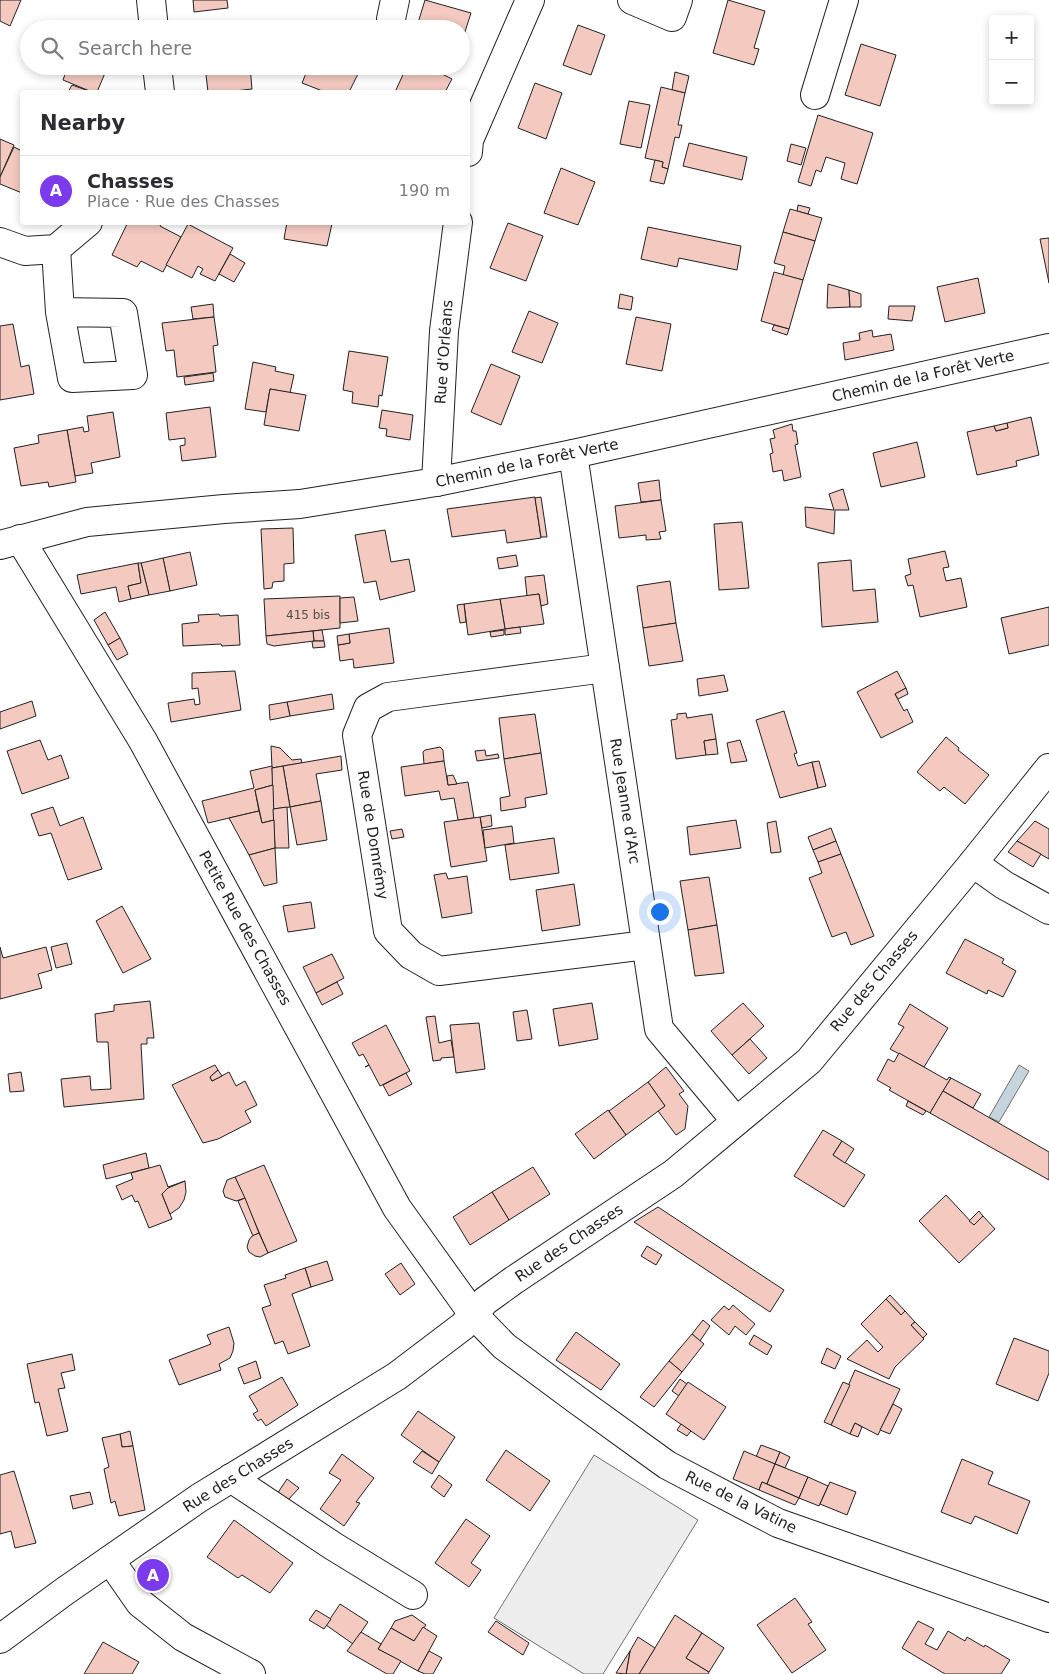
<!DOCTYPE html>
<html lang="en">
<head>
<meta charset="utf-8">
<style>
  body { margin:0; font-family:"DejaVu Sans",sans-serif; background:#f2f2f3; color:#2b2b33 }
  .controls { position:absolute; right:15px; top:15px; display:grid; overflow:hidden; border-radius:5px; box-shadow:0 2px 8px #0003 }
  .controls button { width:45px; height:45px; display:grid; place-items:center; padding:0; border:0; border-bottom:1px solid #e1e1e2; background:#fff; color:#2b2b33; font:25px sans-serif }
  .you { position:absolute; left:659px; top:911px; width:18px; height:18px; margin:-12px; border:4px solid #fff; border-radius:50%; background:#1a73e8; box-shadow:0 0 0 8px #1a73e833 }
  .badge { display:grid; place-items:center; width:32px; height:32px; border-radius:50%; background:#7c3aed; color:#fff; font-size:16px; font-weight:700 }
  .pin { position:absolute; translate:-50% -50%; border:2px solid #fff; box-shadow:0 1px 5px #0006 }
  .list { margin:0; padding:0; list-style:none }
  h2 { display:flex; justify-content:space-between; align-items:center; height:65px; margin:0; padding:0 20px; font-size:21px }
  h2 small { font-size:16px; font-weight:400; color:#7c7c81 }
  .list li { display:grid; grid-template-columns:32px 1fr auto; gap:15px; align-items:center; box-sizing:border-box; height:70px; padding:0 20px; border-top:1px solid #e1e1e2 }
  .list b { display:block; font-size:19px; white-space:nowrap }
  .list p { margin:0; font-size:16px; white-space:nowrap; color:#7c7c81 }
  .list em { font-size:16px; font-style:normal; color:#7c7c81 }
  .icon { flex:none; width:28px; height:28px; fill:none; stroke:currentColor; stroke-width:2; stroke-linecap:round; stroke-linejoin:round }
  .map { position:relative; flex:none; width:1049px; height:1674px; overflow:hidden }
  .search { position:absolute; background:#fff; box-shadow:0 2px 8px #0003; left:20px; top:20px; width:450px; height:55px; display:flex; align-items:center; gap:12px; box-sizing:border-box; padding:0 18px; border-radius:28px; color:#7c7c81; font-size:19px }
  .panel { position:absolute; background:#fff; box-shadow:0 2px 8px #0003; left:20px; top:90px; width:450px; height:135px; border-radius:5px }
  .map>svg:first-child { display:block }
  .parking { fill:#ededed; stroke:#6f6f6f }
  .water { fill:#c7d3dd; stroke:#6f6f6f }
  .building { fill:#f3c9c0; stroke:#222 }
  .lines { fill:none; stroke-linecap:round; stroke-linejoin:round }
  .minor-casing { stroke:#222; stroke-width:30 }
  .minor { stroke:#fff; stroke-width:28 }
  .labels { text-anchor:middle; stroke-width:4; stroke-linejoin:round; paint-order:stroke }
  .number-label { font-size:12px; fill:#564c4a }
  .street-label { font-size:15px; fill:#222; stroke:#fff }
</style>
</head>
<body>
<div class="map">
<svg width="1049" height="1674" viewBox="0 0 1049 1674">
  <rect width="100%" height="100%" fill="#fff"/>
  <!-- parking -->
  <polygon class="parking" points="594,1455 698,1520 603,1674 584,1674 494,1618"/>
  <!-- water -->
  <polygon class="water" points="1019,1065 1029,1071 999,1122 989,1117"/>
  <!-- building -->
  <g class="building">
    <polygon points="0,0 21,0 10,26 0,21"/>
    <polygon points="193,0 227,0 228,8 194,12"/>
    <polygon points="425,0 471,13 462,41 461,29 425,29 417,26"/>
    <polygon points="728,0 765,11 754,48 759,49 754,65 713,53"/>
    <polygon points="578,25 605,35 591,75 563,65"/>
    <polygon points="861,44 896,55 880,106 845,95"/>
    <polygon points="68,66 108,66 97,92 92,92 63,80"/>
    <polygon points="205,66 250,66 252,89 226,92 208,92"/>
    <polygon points="309,66 340,66 358,74 349,92 325,92 302,83"/>
    <polygon points="407,66 426,66 452,79 445,92 395,92"/>
    <polygon points="675,72 689,76 685,93 672,90"/>
    <polygon points="535,83 562,93 546,139 518,128"/>
    <polygon points="72,85 92,92 68,92"/>
    <polygon points="661,87 685,93 678,125 682,125 679,138 675,137 668,169 662,167 663,162 645,158"/>
    <polygon points="629,101 650,105 641,148 620,144"/>
    <polygon points="818,115 873,133 857,184 841,179 845,163 826,157 821,172 816,170 811,186 798,182"/>
    <polygon points="0,139 14,145 0,177"/>
    <polygon points="689,143 747,157 742,180 683,166"/>
    <polygon points="791,144 806,148 801,165 787,161"/>
    <polygon points="14,147 22,151 22,193 0,184 0,177"/>
    <polygon points="655,160 663,162 662,167 668,169 664,184 650,181"/>
    <polygon points="561,168 595,182 578,225 544,213"/>
    <polygon points="798,205 810,208 808,214 797,211"/>
    <polygon points="790,209 822,218 815,241 783,232"/>
    <polygon points="128,222 162,222 160,226 181,237 163,272 141,261 137,267 112,255"/>
    <polygon points="287,222 328,222 332,224 327,246 284,239"/>
    <polygon points="508,223 543,236 526,281 490,268"/>
    <polygon points="188,224 233,248 215,281 200,274 203,269 198,266 192,278 166,265"/>
    <polygon points="648,227 741,246 737,270 679,258 677,267 641,259"/>
    <polygon points="783,232 815,241 803,280 783,275 785,266 774,263"/>
    <polygon points="1049,238 1049,283 1040,239"/>
    <polygon points="230,254 245,263 234,282 219,274"/>
    <polygon points="774,272 803,280 789,329 761,321"/>
    <polygon points="978,278 985,313 945,322 937,287"/>
    <polygon points="828,284 849,290 850,307 827,308"/>
    <polygon points="849,290 861,294 861,307 850,307"/>
    <polygon points="620,294 633,297 631,310 618,308"/>
    <polygon points="213,304 214,317 193,319 191,307"/>
    <polygon points="889,306 915,306 912,321 888,319"/>
    <polygon points="529,311 558,323 542,363 512,352"/>
    <polygon points="214,317 218,345 213,346 216,372 177,377 174,350 166,351 162,323"/>
    <polygon points="636,317 671,324 662,371 626,364"/>
    <polygon points="13,324 21,367 29,365 34,394 0,400 0,326"/>
    <polygon points="774,325 789,329 787,335 772,330"/>
    <polygon points="872,330 873,337 891,334 894,350 845,360 843,343 860,340 859,333"/>
    <polygon points="349,351 388,357 382,396 379,395 378,407 352,403 353,392 343,390"/>
    <polygon points="253,362 276,367 275,371 294,375 290,393 270,389 266,412 245,409"/>
    <polygon points="491,364 520,376 501,425 471,412"/>
    <polygon points="213,373 214,381 185,385 184,377"/>
    <polygon points="270,389 306,395 299,431 264,425"/>
    <polygon points="210,407 216,457 182,461 180,446 185,445 185,438 169,440 166,413"/>
    <polygon points="382,410 413,415 410,440 386,436 387,429 379,428"/>
    <polygon points="113,412 120,457 91,463 93,473 75,476 67,430 83,427 84,432 89,431 87,416"/>
    <polygon points="1031,417 1039,455 1016,461 1017,466 977,475 967,432 994,426 996,431 1008,428 1007,423"/>
    <polygon points="1007,423 1008,428 996,431 994,426"/>
    <polygon points="792,424 793,431 796,431 798,444 795,445 801,477 784,481 782,470 773,472 770,454 773,453 770,439 775,438 773,430"/>
    <polygon points="67,430 76,482 49,487 48,482 21,486 14,448 39,443 38,435"/>
    <polygon points="917,442 925,477 881,487 873,453"/>
    <polygon points="659,480 661,500 641,502 638,483"/>
    <polygon points="843,489 849,510 835,510 834,534 806,527 805,507 834,510 829,494"/>
    <polygon points="535,497 541,538 507,543 505,530 452,537 447,509"/>
    <polygon points="541,497 547,537 541,537 535,498"/>
    <polygon points="661,500 666,531 659,532 661,539 646,540 646,535 619,538 615,506"/>
    <polygon points="742,522 749,588 719,590 714,524"/>
    <polygon points="293,528 294,563 284,564 284,581 273,582 272,588 264,589 261,529"/>
    <polygon points="385,530 391,562 409,559 415,591 380,600 376,581 364,583 355,535"/>
    <polygon points="945,551 949,567 943,568 946,581 961,578 967,607 920,617 913,585 908,586 905,576 911,574 908,559"/>
    <polygon points="190,552 197,585 170,591 163,558"/>
    <polygon points="516,555 518,566 499,569 497,558"/>
    <polygon points="163,558 170,591 149,595 141,563"/>
    <polygon points="851,560 853,591 875,589 878,622 822,627 818,563"/>
    <polygon points="138,563 141,583 128,586 131,599 119,602 116,587 81,594 77,575"/>
    <polygon points="138,563 141,563 149,595 131,599 128,586 141,583"/>
    <polygon points="544,575 548,604 541,606 539,594 527,596 525,577"/>
    <polygon points="670,581 676,623 643,628 637,586"/>
    <polygon points="539,594 544,624 505,629 500,599"/>
    <polygon points="340,596 340,628 266,636 264,599"/>
    <polygon points="354,597 358,621 340,623 340,598"/>
    <polygon points="500,599 505,629 468,635 464,604"/>
    <polygon points="464,604 466,622 460,623 457,605"/>
    <polygon points="1049,607 1049,645 1009,654 1001,618"/>
    <polygon points="105,612 120,638 108,645 94,620"/>
    <polygon points="219,614 220,616 238,615 240,645 222,646 221,644 183,646 182,624 199,622 198,615"/>
    <polygon points="676,623 683,661 649,666 643,628"/>
    <polygon points="520,627 521,633 505,635 505,629"/>
    <polygon points="389,628 394,663 354,668 353,659 340,661 338,645 350,643 349,634"/>
    <polygon points="322,630 324,641 314,641 313,631"/>
    <polygon points="504,630 504,635 491,637 490,632"/>
    <polygon points="313,631 314,641 274,646 267,644 266,636"/>
    <polygon points="349,634 350,643 338,645 337,636"/>
    <polygon points="120,638 128,654 117,660 108,645"/>
    <polygon points="314,641 324,641 325,647 313,648 312,642"/>
    <polygon points="235,671 241,710 171,722 168,703 194,699 195,705 200,704 198,688 192,689 192,673"/>
    <polygon points="897,671 906,688 895,694 904,711 907,709 913,722 881,738 857,692"/>
    <polygon points="724,675 728,691 699,696 697,679"/>
    <polygon points="906,688 908,694 898,699 895,694"/>
    <polygon points="332,694 334,709 290,716 287,702"/>
    <polygon points="32,701 36,716 0,729 0,712"/>
    <polygon points="287,702 290,716 270,720 269,705"/>
    <polygon points="784,711 797,753 794,754 798,766 812,762 818,788 780,798 756,720"/>
    <polygon points="686,713 687,718 712,714 716,739 704,741 706,755 676,759 671,720 677,719 677,714"/>
    <polygon points="535,714 541,753 504,759 499,718"/>
    <polygon points="946,737 959,748 958,750 989,775 965,804 944,787 940,791 917,772"/>
    <polygon points="716,739 718,754 706,755 704,741"/>
    <polygon points="40,740 48,760 61,755 69,778 22,794 7,751"/>
    <polygon points="740,740 747,761 731,763 727,743"/>
    <polygon points="271,746 280,748 292,760 301,759 302,763 272,768"/>
    <polygon points="440,747 443,750 444,761 424,764 423,752 425,750"/>
    <polygon points="485,750 486,756 498,754 499,758 477,761 475,751"/>
    <polygon points="541,753 547,794 525,798 526,807 501,811 500,798 510,796 504,759"/>
    <polygon points="341,756 342,770 316,774 321,801 290,807 283,766"/>
    <polygon points="444,761 448,785 468,782 474,818 458,820 454,798 441,800 439,791 405,796 401,767"/>
    <polygon points="819,761 826,786 818,788 812,762"/>
    <polygon points="272,766 273,785 255,790 259,811 208,823 202,801 254,788 250,771"/>
    <polygon points="283,766 290,807 273,809 272,768"/>
    <polygon points="453,775 457,784 448,785 447,776"/>
    <polygon points="273,785 274,820 262,823 255,790"/>
    <polygon points="321,801 327,840 297,845 290,807"/>
    <polygon points="53,807 60,826 83,817 102,869 68,880 51,833 39,836 31,814"/>
    <polygon points="287,807 289,848 275,848 273,809"/>
    <polygon points="259,811 262,823 274,820 275,848 249,855 229,818"/>
    <polygon points="491,815 492,826 482,828 480,817"/>
    <polygon points="480,817 487,861 451,867 444,822"/>
    <polygon points="736,820 741,848 690,855 687,827"/>
    <polygon points="776,821 781,852 771,853 767,823"/>
    <polygon points="1035,821 1049,829 1049,859 1017,841"/>
    <polygon points="512,826 514,843 485,848 483,830"/>
    <polygon points="831,828 836,841 813,850 808,837"/>
    <polygon points="402,829 404,837 392,839 390,831"/>
    <polygon points="554,838 559,873 510,880 505,845"/>
    <polygon points="836,841 841,854 818,862 813,850"/>
    <polygon points="1017,841 1041,854 1033,867 1008,852"/>
    <polygon points="275,848 277,883 264,886 249,855"/>
    <polygon points="841,854 874,936 851,945 846,932 832,937 809,878 822,873 818,862"/>
    <polygon points="446,873 448,879 467,876 472,913 442,918 434,875"/>
    <polygon points="709,877 717,925 688,930 680,881"/>
    <polygon points="574,884 580,925 542,931 536,890"/>
    <polygon points="311,902 315,928 288,932 283,906"/>
    <polygon points="122,906 151,959 123,973 96,921"/>
    <polygon points="717,925 724,973 695,976 688,930"/>
    <polygon points="965,939 1004,959 1002,963 1016,971 1003,997 988,990 987,994 946,973"/>
    <polygon points="67,943 72,964 56,968 51,947"/>
    <polygon points="0,947 3,958 46,947 52,970 38,974 42,988 0,999"/>
    <polygon points="332,954 344,978 316,993 303,967"/>
    <polygon points="337,982 343,994 322,1005 316,993"/>
    <polygon points="150,1001 154,1038 147,1038 147,1044 141,1044 144,1099 64,1107 61,1079 90,1076 91,1090 111,1089 108,1042 97,1042 95,1014 114,1011 114,1005"/>
    <polygon points="592,1003 598,1039 559,1046 553,1009"/>
    <polygon points="743,1003 764,1026 732,1055 711,1031"/>
    <polygon points="910,1004 948,1028 924,1067 890,1049 904,1027 898,1024"/>
    <polygon points="527,1010 532,1039 517,1041 513,1012"/>
    <polygon points="435,1016 439,1043 451,1040 454,1057 441,1058 441,1060 433,1061 426,1017"/>
    <polygon points="479,1023 485,1069 456,1073 450,1025"/>
    <polygon points="386,1025 410,1071 380,1086 369,1065 365,1067 369,1065 363,1054 359,1056 352,1043"/>
    <polygon points="750,1039 767,1058 749,1074 732,1055"/>
    <polygon points="899,1053 947,1080 949,1077 951,1078 930,1113 889,1090 891,1088 877,1080 888,1059 894,1062"/>
    <polygon points="215,1065 218,1070 210,1077 212,1081 229,1072 236,1086 245,1081 257,1105 245,1111 251,1122 218,1139 203,1143 172,1085"/>
    <polygon points="666,1067 684,1091 679,1094 688,1106 685,1129 676,1135 658,1111 665,1106 648,1082"/>
    <polygon points="218,1070 222,1076 212,1081 210,1077"/>
    <polygon points="21,1072 24,1091 10,1092 8,1074"/>
    <polygon points="406,1073 412,1084 389,1096 383,1085"/>
    <polygon points="951,1078 981,1094 973,1108 943,1091"/>
    <polygon points="648,1082 665,1106 626,1135 609,1111"/>
    <polygon points="943,1091 1049,1152 1049,1180 930,1113"/>
    <polygon points="908,1101 926,1111 923,1115 906,1106"/>
    <polygon points="608,1110 626,1135 594,1159 575,1134"/>
    <polygon points="823,1130 842,1141 833,1155 865,1175 844,1207 794,1176"/>
    <polygon points="842,1141 854,1149 845,1163 833,1155"/>
    <polygon points="146,1153 149,1168 106,1179 103,1165"/>
    <polygon points="160,1165 168,1187 185,1181 168,1188 162,1194 172,1219 149,1228 138,1201 135,1202 132,1195 122,1200 116,1186 133,1179 131,1173"/>
    <polygon points="264,1165 297,1241 268,1253 235,1177"/>
    <polygon points="533,1167 550,1194 509,1220 492,1192"/>
    <polygon points="235,1177 245,1198 236,1201 225,1197 223,1191 227,1180"/>
    <polygon points="185,1181 186,1192 184,1200 179,1208 170,1214 162,1194 168,1188"/>
    <polygon points="492,1192 509,1220 470,1245 453,1217"/>
    <polygon points="946,1195 974,1225 983,1216 995,1229 959,1263 919,1221"/>
    <polygon points="245,1198 259,1233 253,1236 238,1201"/>
    <polygon points="658,1207 784,1290 770,1312 634,1222"/>
    <polygon points="979,1211 983,1216 974,1225 969,1221"/>
    <polygon points="259,1233 268,1253 260,1257 255,1256 249,1252 247,1247 249,1240 252,1236"/>
    <polygon points="647,1246 662,1255 656,1265 641,1256"/>
    <polygon points="327,1261 333,1280 311,1287 305,1268"/>
    <polygon points="401,1263 415,1284 400,1295 385,1274"/>
    <polygon points="305,1268 311,1287 292,1294 310,1346 288,1354 283,1341 275,1344 262,1308 271,1305 264,1285 286,1278 285,1275"/>
    <polygon points="890,1295 905,1311 901,1315 886,1299"/>
    <polygon points="886,1299 901,1315 905,1311 915,1322 911,1325 924,1339 895,1367 889,1379 847,1359 867,1340 878,1352 883,1347 861,1324"/>
    <polygon points="733,1305 755,1324 746,1335 735,1326 729,1335 711,1320 724,1306 729,1310"/>
    <polygon points="703,1320 710,1326 700,1341 692,1334"/>
    <polygon points="915,1322 927,1334 923,1338 911,1325"/>
    <polygon points="229,1327 234,1343 233,1351 230,1358 219,1364 221,1370 179,1385 169,1360 211,1344 207,1335"/>
    <polygon points="576,1332 620,1364 601,1390 556,1360"/>
    <polygon points="692,1334 704,1344 682,1372 669,1361"/>
    <polygon points="754,1335 772,1346 767,1355 749,1344"/>
    <polygon points="1014,1338 1049,1351 1049,1373 1038,1401 996,1384"/>
    <polygon points="827,1348 841,1356 835,1369 821,1363"/>
    <polygon points="72,1354 75,1370 61,1373 65,1388 58,1389 68,1431 47,1436 39,1402 35,1403 27,1364"/>
    <polygon points="256,1361 261,1378 244,1384 238,1368"/>
    <polygon points="669,1361 682,1372 654,1407 640,1397"/>
    <polygon points="855,1370 900,1389 878,1435 855,1423 850,1434 831,1425"/>
    <polygon points="282,1377 298,1405 266,1426 261,1419 258,1421 253,1414 258,1411 249,1396"/>
    <polygon points="680,1379 687,1384 679,1396 672,1391"/>
    <polygon points="688,1382 726,1407 704,1440 666,1414"/>
    <polygon points="843,1382 850,1385 831,1425 824,1422"/>
    <polygon points="893,1404 902,1409 890,1434 880,1430"/>
    <polygon points="418,1411 455,1437 439,1462 401,1435"/>
    <polygon points="855,1423 862,1427 858,1437 850,1434"/>
    <polygon points="681,1424 691,1431 687,1436 677,1430"/>
    <polygon points="130,1431 133,1446 122,1447 120,1434"/>
    <polygon points="120,1434 122,1447 133,1446 145,1510 119,1516 115,1501 111,1503 104,1469 109,1467 102,1438"/>
    <polygon points="761,1445 780,1452 775,1464 756,1457"/>
    <polygon points="506,1450 550,1481 530,1511 486,1480"/>
    <polygon points="422,1451 439,1462 432,1474 413,1462"/>
    <polygon points="744,1451 775,1464 767,1484 762,1482 759,1490 733,1479"/>
    <polygon points="780,1452 790,1457 785,1468 775,1464"/>
    <polygon points="342,1454 374,1478 356,1502 360,1503 344,1526 320,1509 341,1480 329,1473"/>
    <polygon points="962,1459 993,1472 988,1484 1030,1501 1017,1534 975,1516 971,1524 941,1512"/>
    <polygon points="775,1464 808,1477 799,1498 767,1484"/>
    <polygon points="14,1471 36,1543 15,1548 11,1531 0,1534 0,1475"/>
    <polygon points="439,1475 452,1485 444,1497 431,1487"/>
    <polygon points="808,1477 828,1486 819,1506 799,1498"/>
    <polygon points="287,1479 299,1488 287,1501 277,1494"/>
    <polygon points="762,1482 799,1498 795,1505 759,1490"/>
    <polygon points="830,1482 856,1492 847,1515 820,1504"/>
    <polygon points="90,1492 93,1504 73,1509 70,1496"/>
    <polygon points="466,1519 490,1536 471,1563 481,1570 469,1587 435,1563"/>
    <polygon points="234,1520 293,1563 270,1593 242,1575 238,1578 207,1557"/>
    <polygon points="153,1566 160,1578 152,1583 145,1571"/>
    <polygon points="795,1598 812,1622 808,1624 826,1650 792,1673 757,1625"/>
    <polygon points="340,1604 368,1622 353,1644 326,1625"/>
    <polygon points="316,1610 331,1619 324,1629 309,1620"/>
    <polygon points="412,1615 426,1625 414,1641 391,1628 395,1621"/>
    <polygon points="675,1615 702,1633 686,1658 709,1672 708,1674 639,1674"/>
    <polygon points="496,1621 529,1643 523,1655 488,1632"/>
    <polygon points="918,1621 934,1629 925,1644 937,1650 948,1631 965,1641 967,1637 984,1647 985,1645 1010,1660 1001,1674 945,1674 902,1648"/>
    <polygon points="423,1627 437,1636 418,1671 378,1649 391,1628 414,1641"/>
    <polygon points="361,1632 381,1644 378,1649 401,1661 393,1674 387,1674 347,1651"/>
    <polygon points="702,1633 724,1648 709,1672 686,1658"/>
    <polygon points="638,1637 655,1648 639,1674 626,1674 630,1651"/>
    <polygon points="103,1642 139,1662 132,1674 84,1674"/>
    <polygon points="429,1651 442,1658 433,1674 425,1674 418,1671"/>
    <polygon points="630,1651 626,1674 616,1673"/>
  </g>
  <g class="lines">
    <defs>
      <g id="minor">
        <polyline points="151,0 154,29"/>
        <polyline points="632,0 672,17 678,0"/>
        <polyline points="391,19 395,0"/>
        <polyline points="157,66 160,92"/>
        <polyline points="815,95 844,0"/>
        <polyline points="468,152 469,140 530,0"/>
        <polyline points="0,242 25,251 56,249 88,222"/>
        <polyline points="56,249 60,312 72,378 133,375 123,313 60,312"/>
        <polyline points="573,454 659,1029 736,1121"/>
        <polyline points="436,482 444,331 458,222"/>
        <polyline points="20,539 143,741 397,1208 473,1314 504,1346 577,1400 667,1465 778,1523 1049,1618"/>
        <polyline points="0,545 87,522 224,509 300,504 436,482 573,454 1049,348"/>
        <polyline points="605,668 388,697 368,708 357,735 388,931 411,955 439,971 646,945"/>
        <polyline points="973,863 1004,885 1049,910"/>
        <polyline points="231,1478 333,1546 413,1595"/>
        <polyline points="110,1560 140,1603 183,1637 251,1674"/>
        <polyline points="0,1639 65,1591 199,1498 397,1376 463,1326 485,1301 514,1280 673,1174 809,1061 973,863 1049,768"/>
      </g>
    </defs>
    <!-- minor casing -->
    <use href="#minor" class="minor-casing"/>
    <!-- minor -->
    <use href="#minor" class="minor"/>
  </g>
  <g class="labels">
    <!-- number labels -->
    <g class="number-label">
      <text x="308" y="619">415 bis</text>
    </g>
    <!-- street labels -->
    <g class="street-label">
      <text transform="translate(444 352) rotate(-86)" y="5">Rue d'Orléans</text>
      <text transform="translate(923 376) rotate(-13)" y="5">Chemin de la Forêt Verte</text>
      <text transform="translate(527 463) rotate(-12)" y="5">Chemin de la Forêt Verte</text>
      <text transform="translate(625 801) rotate(81)" y="5">Rue Jeanne d'Arc</text>
      <text transform="translate(373 835) rotate(81)" y="5">Rue de Domrémy</text>
      <text transform="translate(245 928) rotate(61)" y="5">Petite Rue des Chasses</text>
      <text transform="translate(874 981) rotate(-50)" y="5">Rue des Chasses</text>
      <text transform="translate(569 1243) rotate(-34)" y="5">Rue des Chasses</text>
      <text transform="translate(238 1475) rotate(-32)" y="5">Rue des Chasses</text>
      <text transform="translate(741 1502) rotate(26)" y="5">Rue de la Vatine</text>
    </g>
  </g>
</svg>
<div class="controls">
<button>+</button>
<button>−</button>
</div>
<div class="you"></div>
<div class="pin badge" style="left:153px;top:1575px">A</div>
<div class="search"><svg class="icon" aria-label="search" viewBox="0 0 24 24"><circle cx="10" cy="10" r="6"/><path d="M15 15l6 6"/></svg>Search here</div>
<section class="panel">
<h2>Nearby<small></small></h2>
<ul class="list">
<li><span class="badge">A</span><div><b>Chasses</b><p>Place · Rue des Chasses</p></div><em>190 m</em></li>
</ul>
</section>
</div>
</body>
</html>
